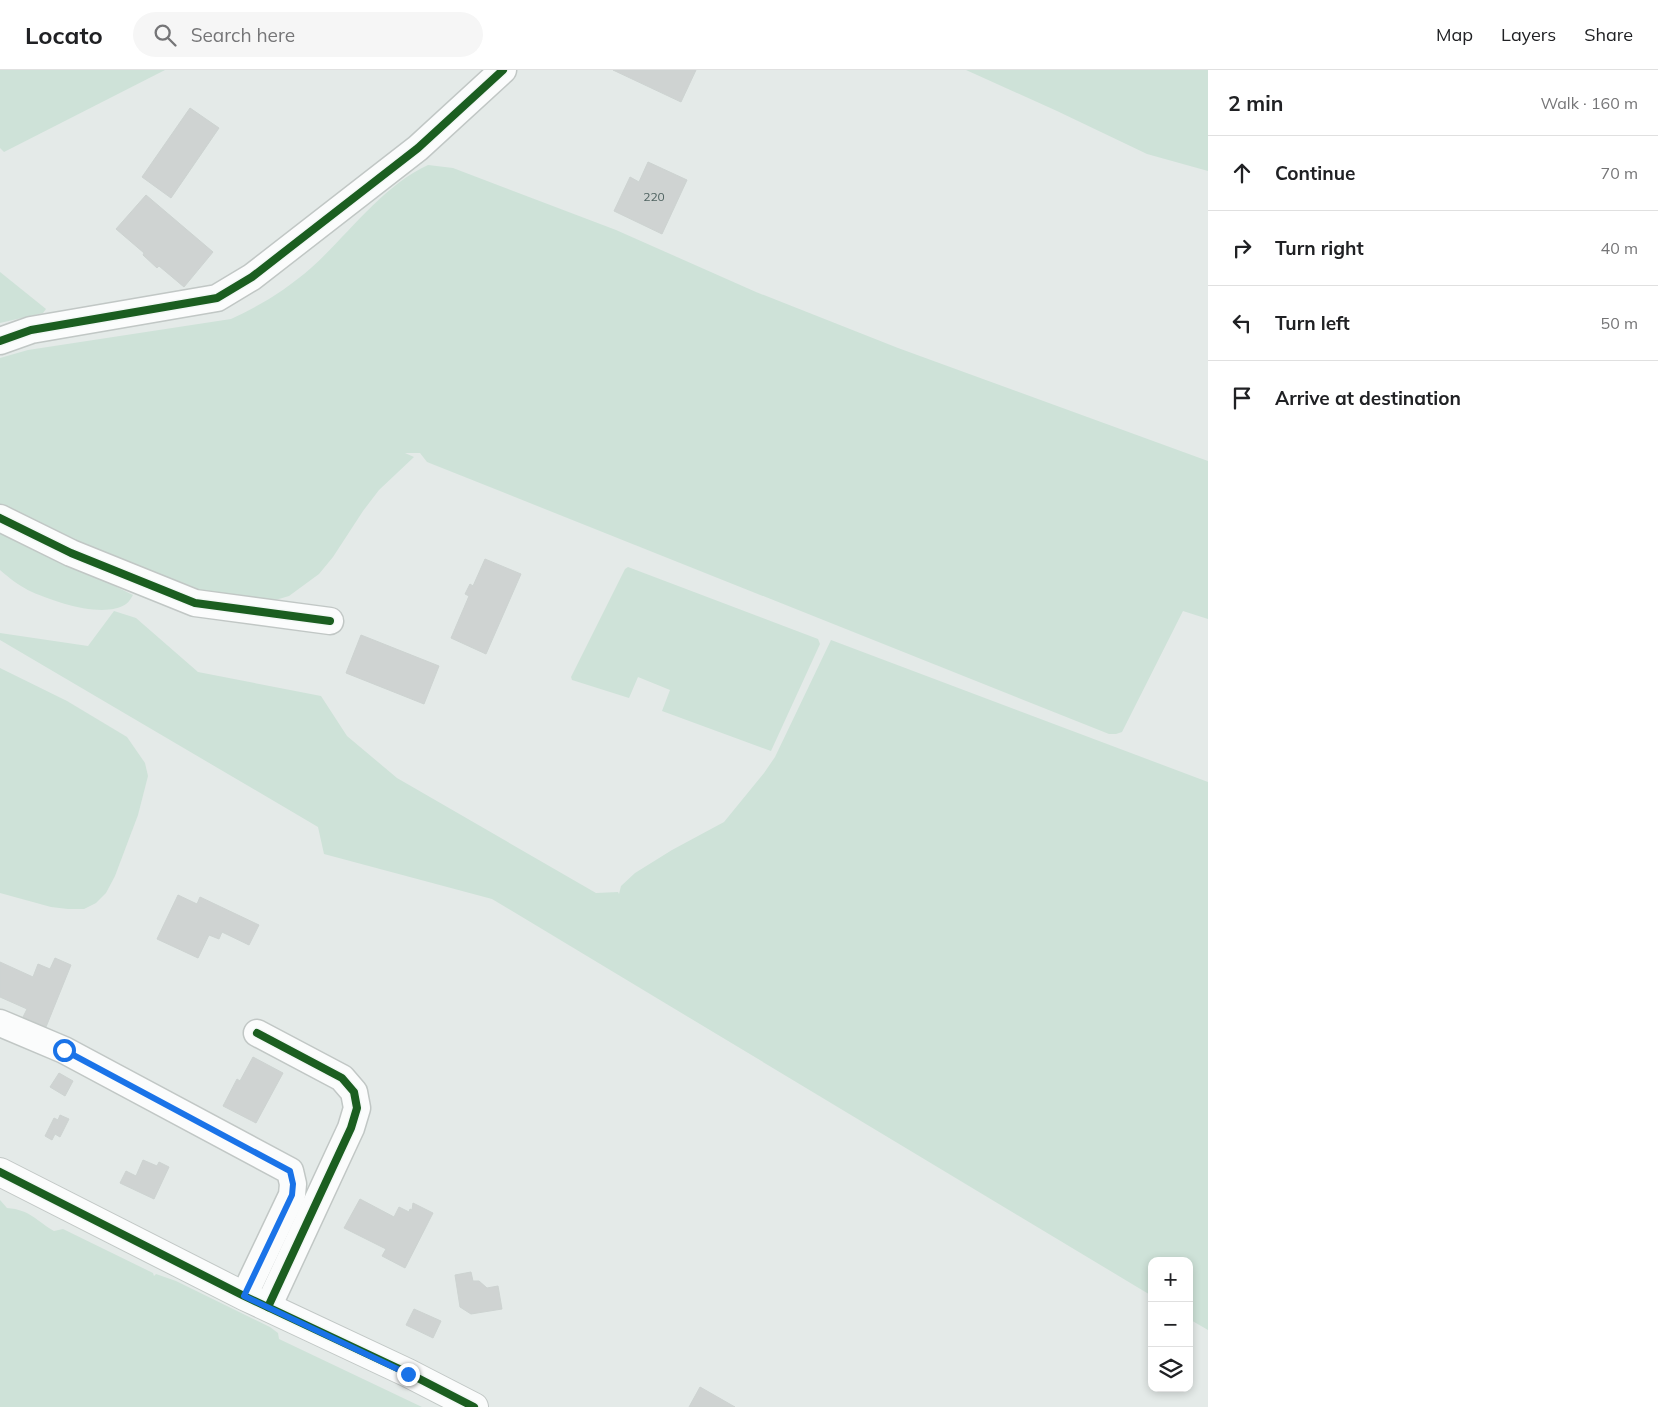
<!DOCTYPE html>
<html lang="en">
<head>
<meta charset="utf-8">
<style>
  body { margin:0; font-family:Mulish,sans-serif; background:#f6f6f6; color:#202124 }
  .controls { position:absolute; right:15px; bottom:15px; display:grid; overflow:hidden; border-radius:10px; box-shadow:0 2px 8px #0003 }
  .controls button { width:45px; height:45px; display:grid; place-items:center; padding:0; border:0; border-bottom:1px solid #e0e0e0; background:#fff; color:#202124; font:25px sans-serif }
  .stop { position:absolute; width:15px; height:15px; margin:-11px; border:4px solid #1a73e8; border-radius:50%; background:#fff }
  .stop.end { background:#1a73e8; border-color:#fff; box-shadow:0 1px 5px #0008 }
  .list { margin:0; padding:0; list-style:none }
  h2 { display:flex; justify-content:space-between; align-items:center; height:65px; margin:0; padding:0 20px; font-size:21px }
  h2 small { font-size:16px; font-weight:400; color:#757577 }
  .list li { display:grid; grid-template-columns:32px 1fr auto; gap:15px; align-items:center; box-sizing:border-box; height:75px; padding:0 20px; border-top:1px solid #e0e0e0 }
  .list b { display:block; font-size:19px; white-space:nowrap }
  .list em { font-size:16px; font-style:normal; color:#757577 }
  .icon { flex:none; width:28px; height:28px; fill:none; stroke:currentColor; stroke-width:2; stroke-linecap:round; stroke-linejoin:round }
  .map { position:relative; flex:none; width:1208px; height:1337px; overflow:hidden }
  header { display:flex; align-items:center; gap:30px; box-sizing:border-box; height:70px; padding:0 25px; background:#fff; border-bottom:1px solid #e0e0e0 }
  header strong { font-size:24px }
  nav { display:flex; gap:28px; margin-inline-start:auto; font-size:18px }
  .search { width:350px; height:45px; background:#f6f6f6; display:flex; align-items:center; gap:12px; box-sizing:border-box; padding:0 18px; border-radius:28px; color:#757577; font-size:19px }
  main { display:flex }
  aside { flex:1; background:#fff }
  .map>svg:first-child { display:block }
  .green { fill:#cee2d8 }
  .building { fill:#cfd3d2; stroke:#cdd3d1 }
  .lines { fill:none; stroke-linecap:round; stroke-linejoin:round }
  .minor-casing { stroke:#c1c7c5; stroke-width:29 }
  .tertiary-casing { stroke:#c1c7c5; stroke-width:30 }
  .minor { stroke:#fbfcfc; stroke-width:26 }
  .tertiary { stroke:#fbfcfc; stroke-width:28 }
  .cycleway-casing { stroke:#f3f8f6; stroke-width:11 }
  .cycleway { stroke:#1b5e20; stroke-width:8 }
  .route { stroke:#1a73e8; stroke-width:6 }
  .labels { text-anchor:middle; stroke-width:4; stroke-linejoin:round; paint-order:stroke }
  .number-label { font-size:12px; fill:#4e6260 }
</style>
</head>
<body>
<header>
<strong>Locato</strong>
<div class="search"><svg class="icon" aria-label="search" viewBox="0 0 24 24"><circle cx="10" cy="10" r="6"/><path d="M15 15l6 6"/></svg>Search here</div>
<nav><a>Map</a><a>Layers</a><a>Share</a></nav>
</header>
<main>
<div class="map">
<svg width="1208" height="1337" viewBox="0 0 1208 1337">
  <rect width="100%" height="100%" fill="#e4eae8"/>
  <!-- green -->
  <g class="green">
    <polygon points="0,0 165,0 4,82 0,78"/>
    <polygon points="966,0 1208,0 1208,101 1147,84 1057,41"/>
    <path d="M428 95 453 98 616 160 756 222 898 278 1208 391V549L1183 541 1122 662 1116 664H1109L427 392 420 383H405L414 387 379 420 363 441 333 487 319 504 289 526 272 531 231 533 100 483 0 434V288L28 280 231 249C260 236 287 219 311 198 348 165 382 116 428 95Z"/>
    <polygon points="0,202 46,239 43,243 0,253"/>
    <path d="M0 460 133 525C131 528 129 532 126 534 104 549 55 532 32 522 21 517 9 508 0 500Z"/>
    <polygon points="628,497 818,569 820,574 771,681 662,641 670,620 638,607 629,628 572,610 571,607 625,499"/>
    <polygon points="114,541 136,548 198,602 321,626 347,666 397,708 596,823 618,822 619,824 621,816 635,803 672,780 724,752 764,703 775,687 831,570 1208,712 1208,1260 1189,1249 1189,1191 1152,1191 1152,1226 492,829 324,784 318,757 0,570 0,563 88,576"/>
    <polygon points="0,598 67,631 127,667 145,693 148,706 138,745 115,806 106,823 96,833 84,839 68,839 51,837 0,823"/>
    <path d="M0 1130 7 1138C31 1140 35 1150 54 1161L63 1159 153 1203 154 1206 156 1204 176 1211 270 1257 278 1263 279 1269 422 1337H0Z"/>
  </g>
  <!-- building -->
  <g class="building">
    <polygon points="613,0 696,0 681,32"/>
    <polygon points="190,38 219,58 171,128 142,107"/>
    <polygon points="648,92 687,110 662,164 614,141 630,107 639,112"/>
    <polygon points="146,125 213,182 184,217 159,196 157,198 143,185 144,183 116,159"/>
    <polygon points="485,489 521,504 486,584 451,568 469,526 465,524 470,514 473,516"/>
    <polygon points="361,565 439,596 424,634 346,603"/>
    <polygon points="178,825 197,834 200,827 259,855 249,875 222,862 219,869 209,865 198,888 157,869"/>
    <polygon points="55,888 71,895 46,957 23,947 27,939 0,927 0,892 33,907 38,894 50,899"/>
    <polygon points="253,987 283,1003 256,1053 223,1036 237,1009 240,1011"/>
    <polygon points="59,1003 73,1011 65,1026 50,1017"/>
    <polygon points="60,1045 69,1049 60,1067 55,1064 52,1070 45,1066 54,1048 58,1050"/>
    <polygon points="143,1090 157,1096 159,1092 169,1097 154,1129 120,1113 126,1101 136,1106"/>
    <polygon points="360,1129 394,1147 399,1137 409,1142 410,1139 412,1140 413,1133 433,1143 405,1198 382,1186 386,1179 344,1158"/>
    <polygon points="471,1202 473,1211 479,1211 487,1218 498,1216 502,1239 471,1244 460,1237 455,1205"/>
    <polygon points="414,1239 441,1251 433,1268 406,1255"/>
    <polygon points="700,1317 735,1337 689,1337"/>
  </g>
  <g class="lines">
    <defs>
      <g id="minor">
        <polyline points="0,271 31,260 217,228 252,207 418,78 503,0"/>
        <polyline points="0,448 71,483 195,533 330,551"/>
        <polyline points="0,953 64,980 290,1101 293,1114 292,1125 244,1226"/>
        <polyline points="257,963 342,1008 354,1022 357,1038 351,1058 268,1237"/>
      </g>
      <polyline id="tertiary" points="0,1102 244,1226 408,1303 474,1337"/>
    </defs>
    <!-- minor casing -->
    <use href="#minor" class="minor-casing"/>
    <!-- tertiary casing -->
    <use href="#tertiary" class="tertiary-casing"/>
    <!-- minor -->
    <use href="#minor" class="minor"/>
    <!-- tertiary -->
    <use href="#tertiary" class="tertiary"/>
    <defs>
      <g id="cycleway">
        <polyline points="0,271 31,260 217,228 252,207 418,78 503,0"/>
        <polyline points="0,448 71,483 195,533 330,551"/>
        <polyline points="257,963 342,1008 354,1022 357,1038 351,1058 268,1237"/>
        <polyline points="0,1102 244,1226 408,1303 474,1337"/>
      </g>
    </defs>
    <!-- cycleway casing -->
    <use href="#cycleway" class="cycleway-casing"/>
    <!-- cycleway -->
    <use href="#cycleway" class="cycleway"/>
  </g>
  <g class="lines">
    <!-- route -->
    <polyline class="route" points="64,980 290,1101 293,1114 292,1125 244,1226 408,1304"/>
  </g>
  <g class="labels">
    <!-- number labels -->
    <g class="number-label">
      <text x="654" y="131">220</text>
    </g>
  </g>
</svg>
<div class="controls">
<button>+</button>
<button>−</button>
<button><svg class="icon" aria-label="layers" viewBox="0 0 24 24"><path d="M12 4l9 5-9 5-9-5zM3 14l9 5 9-5"/></svg></button>
</div>
<div class="stop" style="left:64px;top:980px"></div>
<div class="stop end" style="left:408px;top:1304px"></div>
</div>
<aside>
<h2>2 min<small>Walk · 160 m</small></h2>
<ul class="list">
<li><svg class="icon" aria-label="ahead" viewBox="0 0 24 24"><path d="M12 20V5M6 11l6-6 6 6"/></svg><div><b>Continue</b></div><em>70 m</em></li>
<li><svg class="icon" aria-label="right" viewBox="0 0 24 24"><path d="M7 20v-9h11M14 6l5 5-5 5"/></svg><div><b>Turn right</b></div><em>40 m</em></li>
<li><svg class="icon" aria-label="left" viewBox="0 0 24 24"><path d="M17 20v-9H6M10 6l-5 5 5 5"/></svg><div><b>Turn left</b></div><em>50 m</em></li>
<li><svg class="icon" aria-label="arrive" viewBox="0 0 24 24"><path d="M6 21V4h12l-3 4 3 4H6"/></svg><div><b>Arrive at destination</b></div></li>
</ul>
</aside>
</main>
</body>
</html>
